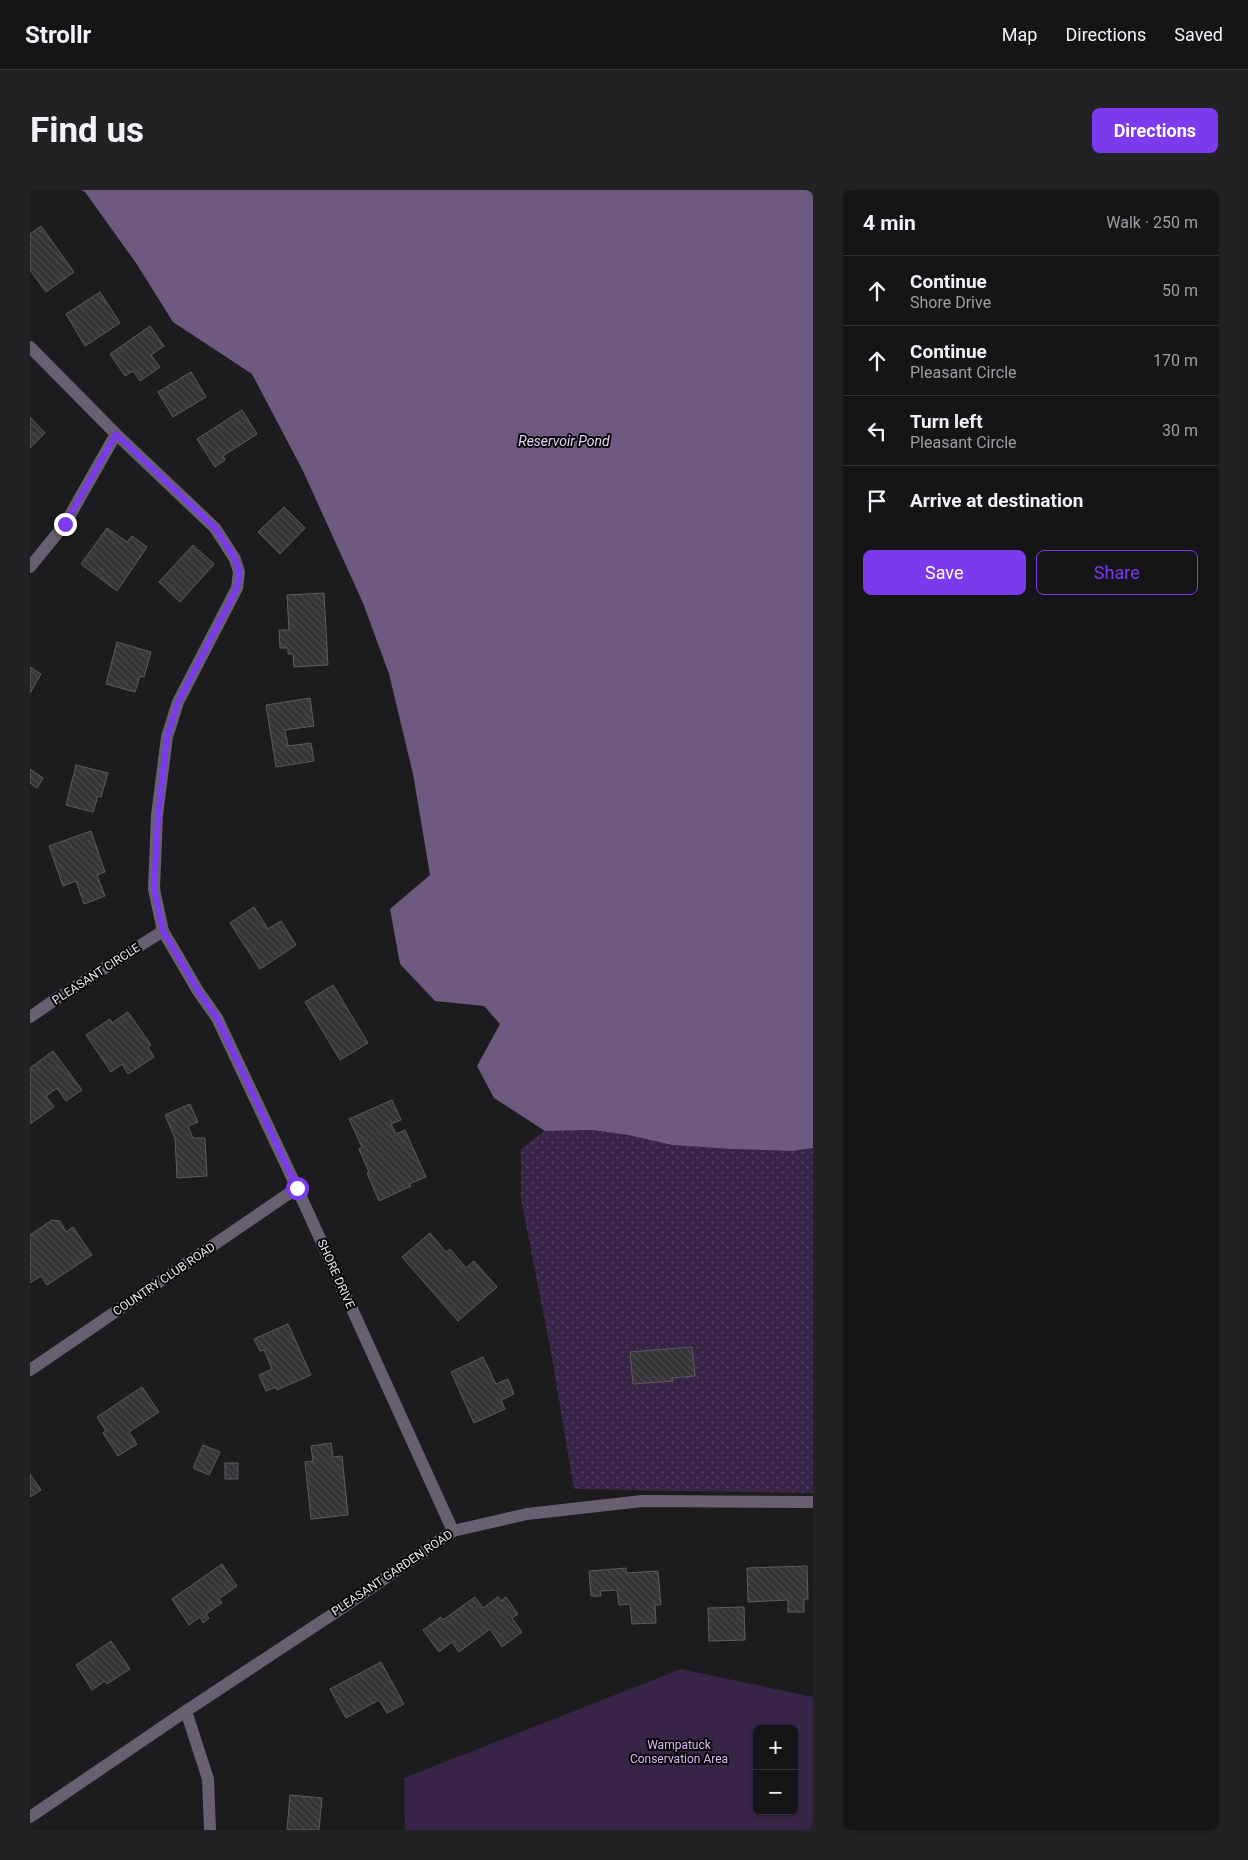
<!DOCTYPE html>
<html lang="en">
<head>
<meta charset="utf-8">
<style>
  body { margin:0; font-family:Roboto,sans-serif; background:#222123; color:#f1f3f6 }
  .controls { position:absolute; right:15px; bottom:15px; display:grid; overflow:hidden; border-radius:8px; box-shadow:0 1px 4px #0004 }
  .controls button { width:45px; height:45px; display:grid; place-items:center; padding:0; border:0; border-bottom:1px solid #343335; background:#151416; color:#f1f3f6; font:25px sans-serif }
  .stop { position:absolute; width:15px; height:15px; margin:-11px; border:4px solid #7c3aed; border-radius:50%; background:#fff }
  .stop.end { background:#7c3aed; border-color:#fff; box-shadow:0 1px 5px #0008 }
  .list { margin:0; padding:0; list-style:none }
  h2 { display:flex; justify-content:space-between; align-items:center; height:65px; margin:0; padding:0 20px; font-size:21px }
  h2 small { font-size:16px; font-weight:400; color:#9d9ea1 }
  .list li { display:grid; grid-template-columns:32px 1fr auto; gap:15px; align-items:center; box-sizing:border-box; height:70px; padding:0 20px; border-top:1px solid #343335 }
  .list b { display:block; font-size:19px; white-space:nowrap }
  .list p { margin:0; font-size:16px; white-space:nowrap; color:#9d9ea1 }
  .list em { font-size:16px; font-style:normal; color:#9d9ea1 }
  .actions { display:flex; gap:10px; padding:15px 20px }
  .actions a { flex:1; padding:11px 0; border:1px solid #7c3aed; border-radius:8px; text-align:center; font-size:18px; color:#7c3aed }
  .actions .main { background:#7c3aed; color:#fff }
  .icon { flex:none; width:28px; height:28px; fill:none; stroke:currentColor; stroke-width:2; stroke-linecap:round; stroke-linejoin:round }
  .map { position:relative; flex:none; width:783px; height:1640px; overflow:hidden; border-radius:8px }
  header { display:flex; align-items:center; gap:30px; box-sizing:border-box; height:70px; padding:0 25px; background:#151416; border-bottom:1px solid #343335 }
  header strong { font-size:24px }
  nav { display:flex; gap:28px; margin-inline-start:auto; font-size:18px }
  .intro { display:flex; align-items:center; justify-content:space-between; box-sizing:border-box; height:120px; padding:0 30px }
  h1 { margin:0; font-size:35px }
  .button { padding:12px 22px; border-radius:8px; background:#7c3aed; color:#fff; font-size:18px; font-weight:700 }
  main { display:flex; gap:30px; padding:0 30px }
  aside { flex:1; background:#151416; border-radius:8px; box-shadow:0 1px 4px #0004 }
  .map>svg:first-child { display:block }
  .grass { fill:url(#grass-dots) }
  .green { fill:#372446; fill-rule:evenodd }
  .water { fill:#6e5980 }
  .building { fill:url(#building-back-hatch); stroke:#5d5b5e }
  .lines { fill:none; stroke-linecap:round; stroke-linejoin:round }
  .street { stroke:#685f70; stroke-width:12 }
  .route { stroke:#7c3aed; stroke-width:6 }
  .labels { text-anchor:middle; stroke-width:4; stroke-linejoin:round; paint-order:stroke }
  .street-label { font-size:12px; fill:#eae9eb; stroke:#070607 }
  .park-label { font-size:12px; fill:#d9b6f6; stroke:#070607 }
  .water-label { font-size:14px; font-style:italic; fill:#e6d2f9; stroke:#070607 }
</style>
</head>
<body>
<header>
<strong>Strollr</strong>
<nav><a>Map</a><a>Directions</a><a>Saved</a></nav>
</header>
<div class="intro"><h1>Find us</h1><a class="button">Directions</a></div>
<main>
<div class="map">
<svg width="783" height="1640" viewBox="0 0 783 1640">
  <defs>
    <pattern id="grass-dots" width="8" height="8" patternUnits="userSpaceOnUse" patternTransform="scale(1.25)"><rect width="8" height="8" fill="#372446"/><path d="M2 2h.1M6 6h.1" fill="none" stroke="#544461" stroke-width="1.8" stroke-linecap="round"/></pattern>
    <pattern id="building-back-hatch" width="6" height="6" patternUnits="userSpaceOnUse" patternTransform="scale(1.25)"><rect width="6" height="6" fill="#363437"/><path d="M-1 5l2 2M0 0l6 6M5-1l2 2" fill="none" stroke="#4a484a"/></pattern>
  </defs>
  <rect width="100%" height="100%" fill="#1c1b1e"/>
  <!-- grass -->
  <polygon class="grass" points="562,940 598,945 642,955 700,959 762,961 783,958 783,1303 544,1299 520,1157 491,1009 491,959 515,941"/>
  <!-- green -->
  <path class="green" d="M651 1479 783 1507V1640H375L374 1588ZM727 1539H764V1621H727Z"/>
  <!-- water -->
  <polygon class="water" points="51,0 783,0 783,958 762,961 700,959 642,955 598,945 562,940 515,941 464,908 447,876 470,834 454,816 405,811 370,774 360,719 400,685 383,584 359,484 333,413 273,281 222,184 143,132 106,73 55,2"/>
  <!-- building -->
  <g class="building">
    <polygon points="11,36 44,82 16,102 0,80 0,44"/>
    <polygon points="70,102 90,133 55,156 36,124"/>
    <polygon points="120,136 134,156 121,165 130,177 110,191 103,181 95,186 80,164"/>
    <polygon points="161,182 176,207 143,227 128,202"/>
    <polygon points="212,220 227,244 193,266 195,270 185,277 167,249"/>
    <polygon points="0,227 15,243 0,258"/>
    <polygon points="254,317 275,338 250,364 228,342"/>
    <polygon points="77,338 97,352 102,346 117,357 87,401 51,374"/>
    <polygon points="163,355 184,374 150,412 129,392"/>
    <polygon points="294,403 298,475 264,477 263,464 258,464 258,458 250,458 249,440 259,440 257,405"/>
    <polygon points="87,452 121,462 114,487 110,486 105,502 76,494"/>
    <polygon points="0,477 11,484 0,503"/>
    <polygon points="280,508 284,536 255,540 258,556 281,553 284,571 246,577 236,515"/>
    <polygon points="46,575 78,583 71,607 68,606 63,622 36,615"/>
    <polygon points="0,579 13,588 7,598 0,593"/>
    <polygon points="61,641 75,682 67,685 75,706 54,714 46,691 33,696 19,656"/>
    <polygon points="224,717 238,739 251,731 266,755 230,779 200,733"/>
    <polygon points="303,795 338,853 310,870 275,812"/>
    <polygon points="98,822 121,855 118,857 124,867 98,884 92,874 81,882 56,845 80,829 82,833"/>
    <polygon points="23,861 52,900 36,911 27,898 16,906 24,917 0,934 0,878"/>
    <polygon points="362,910 371,930 361,934 366,944 375,940 396,987 379,994 381,996 349,1011 337,983 339,982 329,959 332,957 319,929"/>
    <polygon points="160,914 168,932 158,936 163,948 175,948 177,986 147,988 145,948 135,925"/>
    <polygon points="22,1030 30,1031 36,1042 43,1037 62,1065 17,1095 11,1086 0,1093 0,1045"/>
    <polygon points="400,1043 416,1062 420,1059 436,1078 444,1071 467,1097 428,1131 372,1067"/>
    <polygon points="258,1134 281,1185 247,1200 246,1197 236,1201 229,1185 242,1179 234,1160 230,1161 224,1149"/>
    <polygon points="662,1157 665,1186 642,1188 643,1191 603,1194 600,1162"/>
    <polygon points="453,1167 466,1194 478,1189 484,1204 471,1210 475,1219 444,1233 421,1182"/>
    <polygon points="112,1197 129,1222 99,1242 107,1254 88,1266 73,1243 76,1241 67,1227"/>
    <polygon points="301,1253 303,1267 312,1266 318,1325 281,1329 275,1272 283,1271 281,1256"/>
    <polygon points="173,1255 190,1262 179,1285 163,1278"/>
    <rect x="195" y="1273" width="13" height="16"/>
    <polygon points="0,1284 11,1300 0,1307"/>
    <polygon points="192,1374 207,1396 189,1409 192,1413 176,1424 179,1428 173,1433 170,1427 159,1435 142,1409"/>
    <polygon points="777,1376 778,1409 774,1409 774,1422 758,1422 758,1410 718,1412 717,1378"/>
    <polygon points="596,1378 596,1383 628,1381 631,1415 625,1415 626,1433 602,1434 600,1414 589,1415 587,1400 570,1401 571,1406 561,1406 559,1381"/>
    <polygon points="445,1407 453,1418 468,1407 471,1411 476,1407 488,1424 482,1428 492,1442 472,1457 460,1439 429,1462 422,1452 409,1462 393,1440 411,1427 413,1430"/>
    <polygon points="714,1417 715,1450 679,1451 678,1418"/>
    <polygon points="81,1451 100,1479 77,1494 75,1491 62,1500 46,1475"/>
    <polygon points="351,1472 374,1514 357,1523 349,1510 316,1528 300,1499"/>
    <polygon points="260,1605 292,1608 289,1640 257,1640"/>
  </g>
  <g class="lines">
    <!-- street -->
    <g class="street">
      <polyline points="0,157 86,244 35,334 0,377"/>
      <polyline points="86,244 185,338 205,369 209,382 207,398 148,512 137,547 127,625 124,699 133,741 168,801 187,828 267,998 423,1341"/>
      <polyline points="0,827 26,809 133,741"/>
      <polyline points="0,1180 267,998"/>
      <polyline points="156,1521 178,1589 180,1640"/>
      <polyline points="0,1627 156,1521 312,1418 423,1341 497,1324 612,1311 783,1312"/>
    </g>
  </g>
  <g class="lines">
    <!-- route -->
    <polyline class="route" points="35,334 86,244 185,338 205,369 209,382 207,398 148,512 137,547 128,626 124,699 133,741 168,801 187,828 267,998"/>
  </g>
  <g class="labels">
    <!-- street labels -->
    <g class="street-label">
      <text transform="translate(66 784) rotate(-33)" y="4">PLEASANT CIRCLE</text>
      <text transform="translate(306 1084) rotate(66)" y="4">SHORE DRIVE</text>
      <text transform="translate(134 1089) rotate(-34)" y="4">COUNTRY CLUB ROAD</text>
      <text transform="translate(362 1383) rotate(-34)" y="4">PLEASANT GARDEN ROAD</text>
    </g>
    <!-- park labels -->
    <g class="park-label">
      <text x="649" y="1559">Wampatuck<tspan x="649" dy="14">Conservation Area</tspan></text>
    </g>
    <!-- water labels -->
    <g class="water-label">
      <text x="534" y="256">Reservoir Pond</text>
    </g>
  </g>
</svg>
<div class="controls">
<button>+</button>
<button>−</button>
</div>
<div class="stop" style="left:267px;top:998px"></div>
<div class="stop end" style="left:35px;top:334px"></div>
</div>
<aside>
<h2>4 min<small>Walk · 250 m</small></h2>
<ul class="list">
<li><svg class="icon" aria-label="ahead" viewBox="0 0 24 24"><path d="M12 20V5M6 11l6-6 6 6"/></svg><div><b>Continue</b><p>Shore Drive</p></div><em>50 m</em></li>
<li><svg class="icon" aria-label="ahead" viewBox="0 0 24 24"><path d="M12 20V5M6 11l6-6 6 6"/></svg><div><b>Continue</b><p>Pleasant Circle</p></div><em>170 m</em></li>
<li><svg class="icon" aria-label="left" viewBox="0 0 24 24"><path d="M17 20v-9H6M10 6l-5 5 5 5"/></svg><div><b>Turn left</b><p>Pleasant Circle</p></div><em>30 m</em></li>
<li><svg class="icon" aria-label="arrive" viewBox="0 0 24 24"><path d="M6 21V4h12l-3 4 3 4H6"/></svg><div><b>Arrive at destination</b></div></li>
</ul>
<div class="actions"><a class="main">Save</a><a>Share</a></div>
</aside>
</main>
</body>
</html>
